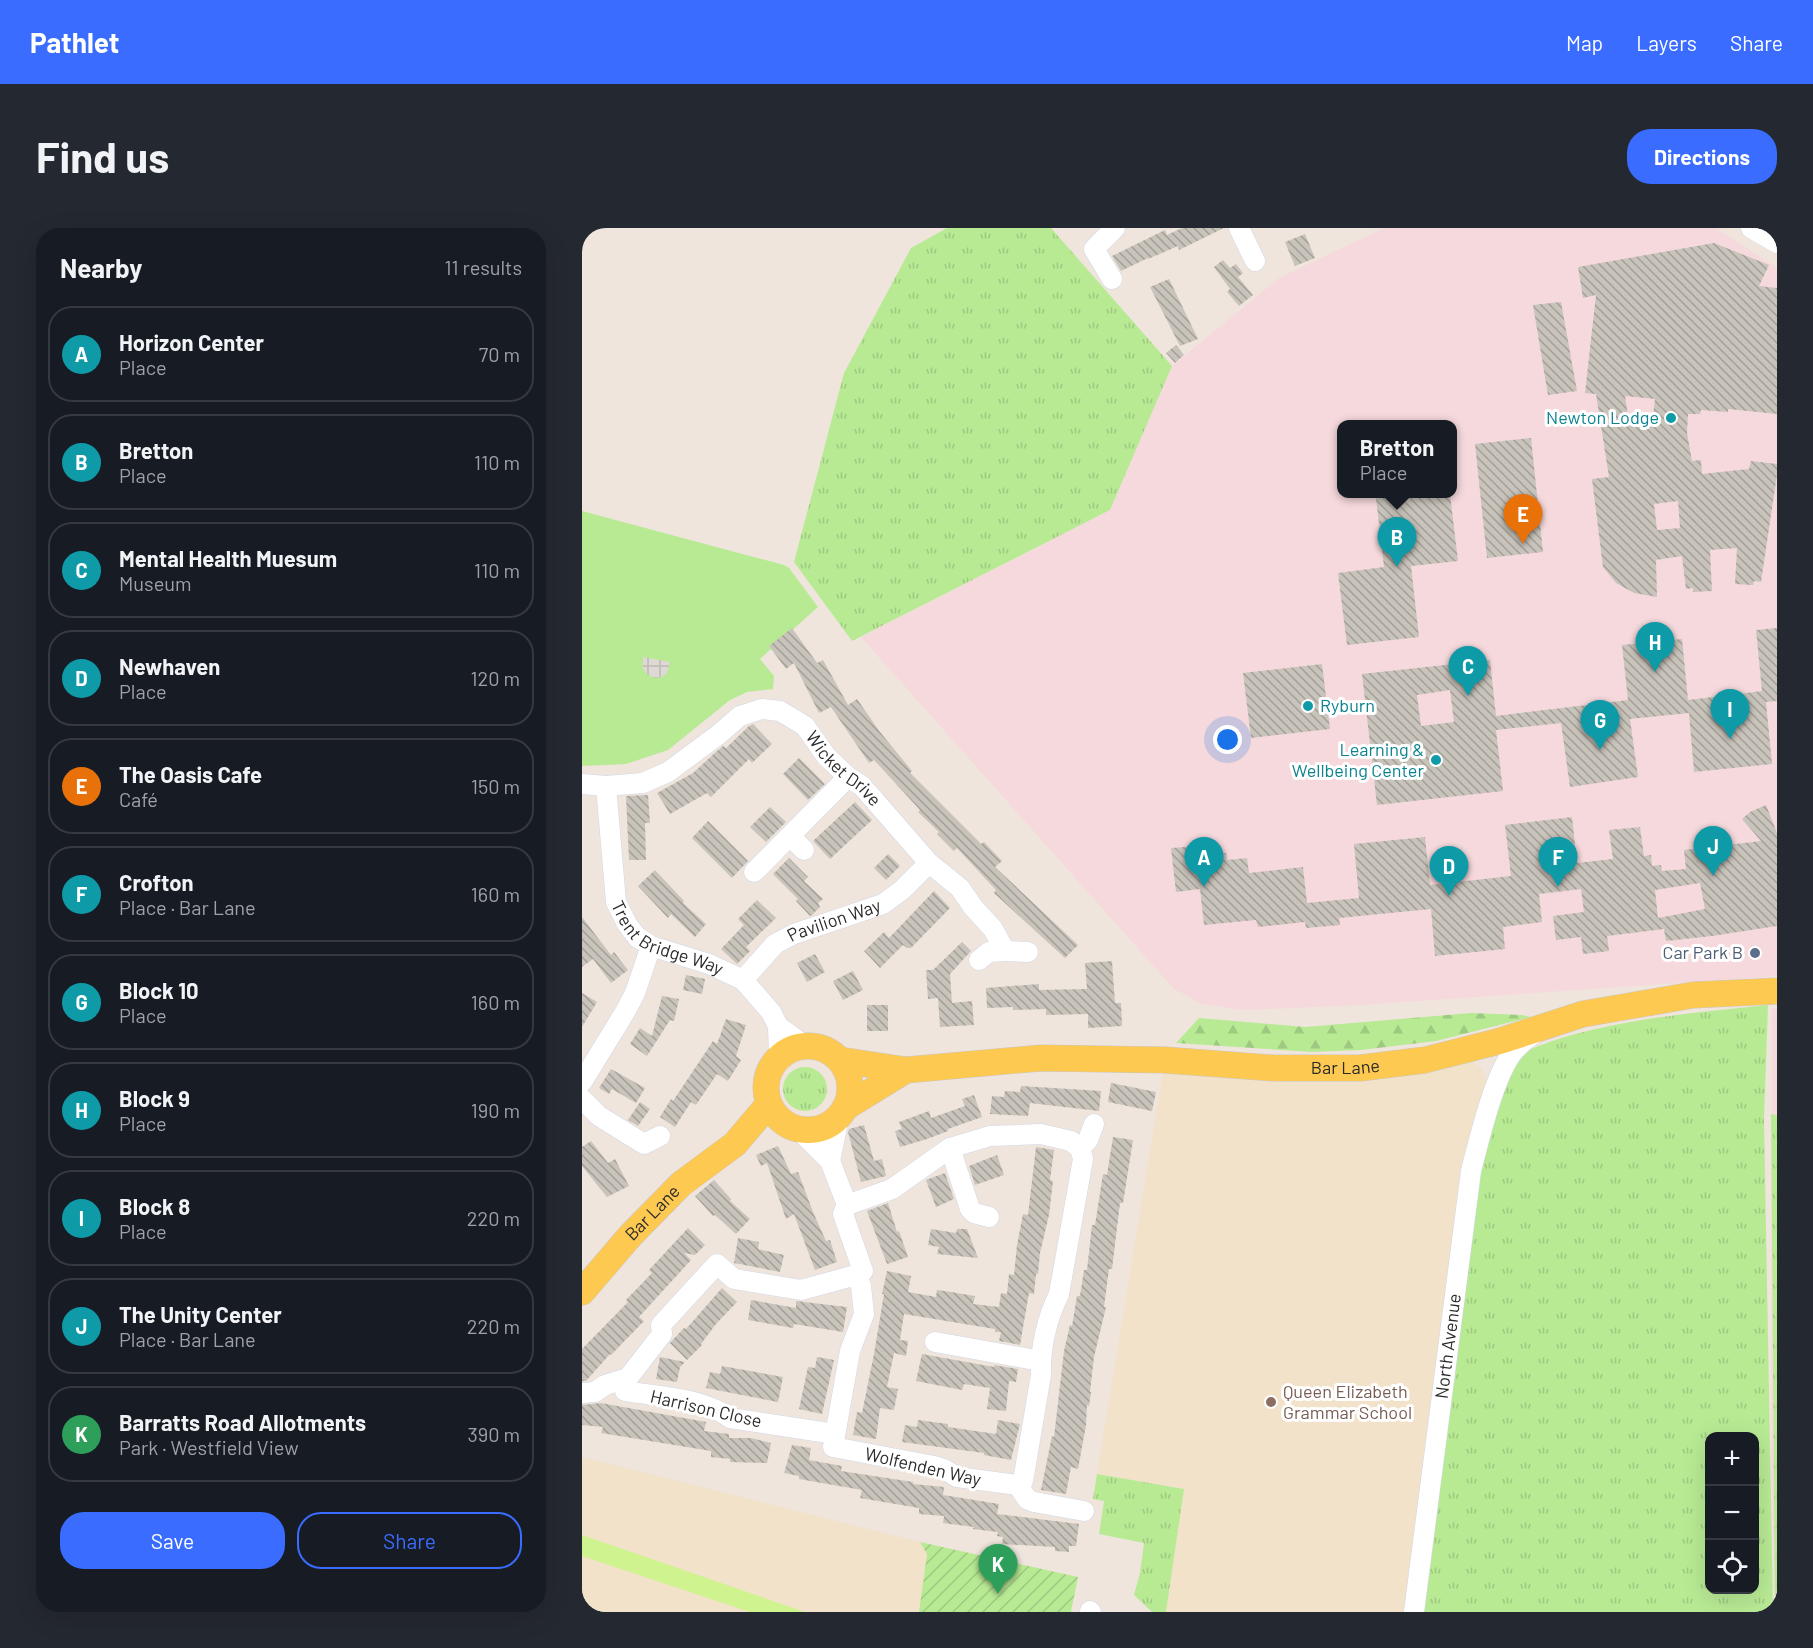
<!DOCTYPE html>
<html lang="en">
<head>
<meta charset="utf-8">
<style>
  body { margin:0; font-family:Barlow,sans-serif; background:#242831; color:#f1f3f6 }
  .controls { position:absolute; right:18px; bottom:18px; display:grid; overflow:hidden; border-radius:12px; box-shadow:0 6px 24px #0002 }
  .controls button { width:54px; height:54px; display:grid; place-items:center; padding:0; border:0; border-bottom:2px solid #363941; background:#171b24; color:#f1f3f6; font:30px sans-serif }
  .you { position:absolute; left:646px; top:512px; width:21px; height:21px; margin:-15px; border:4px solid #fff; border-radius:50%; background:#1a73e8; box-shadow:0 0 0 9px #1a73e833 }
  .badge { display:grid; place-items:center; width:39px; height:39px; border-radius:50%; background:#396cff; color:#fff; font-size:20px; font-weight:700 }
  .pin { position:absolute; translate:-50% -50px; filter:drop-shadow(0 2px 3px #0008) }
  .pin::after { content:''; position:absolute; top:32px; width:21px; height:18px; background:inherit; clip-path:polygon(0 0,100% 0,50% 100%) }
  .popup { position:absolute; left:755px; top:192px; width:120px; height:78px; box-sizing:border-box; display:grid; place-content:center; border-radius:12px; background:#171b24; filter:drop-shadow(0 2px 4px #0005); font-size:20px; white-space:nowrap; color:#9ea1a6 }
  .popup b { font-size:22px; color:#f1f3f6 }
  .popup::after { content:''; position:absolute; left:50%; top:100%; margin-left:-12px; border:12px solid transparent; border-top-color:#171b24 }
  .list { margin:0; padding:0; list-style:none }
  h2 { display:flex; justify-content:space-between; align-items:center; height:78px; margin:0; padding:0 24px; font-size:26px }
  h2 small { font-size:20px; font-weight:400; color:#9ea1a6 }
  .list li { display:grid; grid-template-columns:39px 1fr auto; gap:18px; align-items:center; box-sizing:border-box; height:96px; margin:0 12px 12px; padding:0 12px; border:2px solid #363941; border-radius:24px }
  .list b { display:block; font-size:22px; white-space:nowrap }
  .list p { margin:0; font-size:20px; white-space:nowrap; color:#9ea1a6 }
  .list em { font-size:20px; font-style:normal; color:#9ea1a6 }
  .actions { display:flex; gap:12px; padding:18px 24px }
  .actions a { flex:1; padding:14px 0; border:2px solid #396cff; border-radius:24px; text-align:center; font-size:21px; color:#396cff }
  .actions .main { background:#396cff; color:#fff }
  .icon { flex:none; width:33px; height:33px; fill:none; stroke:currentColor; stroke-width:2; stroke-linecap:round; stroke-linejoin:round }
  .map { position:relative; flex:none; width:1195px; height:1384px; overflow:hidden; border-radius:24px }
  header { display:flex; align-items:center; gap:36px; box-sizing:border-box; height:84px; padding:0 30px; background:#396cff; color:#fff }
  header strong { font-size:28px }
  nav { display:flex; gap:33px; margin-inline-start:auto; font-size:21px }
  .intro { display:flex; align-items:center; justify-content:space-between; box-sizing:border-box; height:144px; padding:0 36px }
  h1 { margin:0; font-size:42px }
  .button { padding:15px 27px; border-radius:24px; background:#396cff; color:#fff; font-size:21px; font-weight:700 }
  main { display:flex; gap:36px; padding:0 36px }
  aside { flex:1; background:#171b24; border-radius:24px; box-shadow:0 6px 24px #0002 }
  .map>svg:first-child { display:block }
  .education { fill:#f2e2ca }
  .medical { fill:#f6d9dc; fill-rule:evenodd }
  .grass { fill:url(#grass-tufts); fill-rule:evenodd }
  .forest { fill:url(#forest-firs) }
  .park { fill:#b8ea94 }
  .garden { fill:url(#garden-furrows) }
  .pitch { fill:#cff38e }
  .plaza { fill:url(#plaza-grid) }
  .building { fill:url(#building-back-hatch); fill-rule:evenodd }
  .lines { fill:none; stroke-linecap:round; stroke-linejoin:round }
  .minor-casing { stroke:#d1d7e6; stroke-width:21 }
  .major-casing { stroke:#c8c8c8; stroke-width:27 }
  .minor { stroke:#fff; stroke-width:20 }
  .major { stroke:#fec951; stroke-width:26 }
  .culture-dot { fill:#0f9aa8; stroke:#fff; stroke-width:2 }
  .service-dot { fill:#5c6f8a; stroke:#fff; stroke-width:2 }
  .education-dot { fill:#8d6e63; stroke:#fff; stroke-width:2 }
  .labels { text-anchor:middle; stroke-width:6; stroke-linejoin:round; paint-order:stroke }
  .culture-label { font-size:18px; fill:#0d838f; stroke:#fff; text-anchor:end }
  .street-label { font-size:18px; fill:#2b2b2b; stroke:#fff }
  .service-label { font-size:18px; fill:#4e5e75; stroke:#fff; text-anchor:end }
  .education-label { font-size:18px; fill:#785e54; stroke:#fff; text-anchor:start }
</style>
</head>
<body>
<header>
<strong>Pathlet</strong>
<nav><a>Map</a><a>Layers</a><a>Share</a></nav>
</header>
<div class="intro"><h1>Find us</h1><a class="button">Directions</a></div>
<main>
<aside>
<h2>Nearby<small>11 results</small></h2>
<ul class="list">
<li><span class="badge" style="background:#0f9aa8">A</span><div><b>Horizon Center</b><p>Place</p></div><em>70 m</em></li>
<li><span class="badge" style="background:#0f9aa8">B</span><div><b>Bretton</b><p>Place</p></div><em>110 m</em></li>
<li><span class="badge" style="background:#0f9aa8">C</span><div><b>Mental Health Muesum</b><p>Museum</p></div><em>110 m</em></li>
<li><span class="badge" style="background:#0f9aa8">D</span><div><b>Newhaven</b><p>Place</p></div><em>120 m</em></li>
<li><span class="badge" style="background:#e8710a">E</span><div><b>The Oasis Cafe</b><p>Café</p></div><em>150 m</em></li>
<li><span class="badge" style="background:#0f9aa8">F</span><div><b>Crofton</b><p>Place · Bar Lane</p></div><em>160 m</em></li>
<li><span class="badge" style="background:#0f9aa8">G</span><div><b>Block 10</b><p>Place</p></div><em>160 m</em></li>
<li><span class="badge" style="background:#0f9aa8">H</span><div><b>Block 9</b><p>Place</p></div><em>190 m</em></li>
<li><span class="badge" style="background:#0f9aa8">I</span><div><b>Block 8</b><p>Place</p></div><em>220 m</em></li>
<li><span class="badge" style="background:#0f9aa8">J</span><div><b>The Unity Center</b><p>Place · Bar Lane</p></div><em>220 m</em></li>
<li><span class="badge" style="background:#2e9e5b">K</span><div><b>Barratts Road Allotments</b><p>Park · Westfield View</p></div><em>390 m</em></li>
</ul>
<div class="actions"><a class="main">Save</a><a>Share</a></div>
</aside>
<div class="map">
<svg width="1195" height="1384" viewBox="0 0 1195 1384">
  <defs>
    <pattern id="grass-tufts" width="24" height="20" patternUnits="userSpaceOnUse" patternTransform="scale(1.5)"><rect width="24" height="20" fill="#b8ea94"/><path d="M3 7l-1-3M5 7V3M7 7l1-3M15 17l-1-3M17 17v-4M19 17l1-3" fill="none" stroke="#9ec980"/></pattern>
    <pattern id="forest-firs" width="22" height="20" patternUnits="userSpaceOnUse" patternTransform="scale(1.5)"><rect width="22" height="20" fill="#b8ea94"/><path d="M5 1l3.5 6h-7zM16 11l3.5 6h-7z" fill="#9ec980"/></pattern>
    <pattern id="garden-furrows" width="10" height="10" patternUnits="userSpaceOnUse" patternTransform="scale(1.5)"><rect width="10" height="10" fill="#b8ea94"/><path d="M-1 1l2-2M0 10L10 0M9 11l2-2" fill="none" stroke="#9ec980"/></pattern>
    <pattern id="plaza-grid" width="8" height="8" patternUnits="userSpaceOnUse" patternTransform="scale(1.5)"><rect width="8" height="8" fill="#ded9d4"/><path d="M0 4h8M4 0v8" fill="none" stroke="#bfbab6"/></pattern>
    <pattern id="building-back-hatch" width="6" height="6" patternUnits="userSpaceOnUse" patternTransform="scale(1.5)"><rect width="6" height="6" fill="#c9c4bb"/><path d="M-1 5l2 2M0 0l6 6M5-1l2 2" fill="none" stroke="#a39f98"/></pattern>
  </defs>
  <rect width="100%" height="100%" fill="#efe5dc"/>
  <!-- education -->
  <g class="education">
    <polygon points="887,831 899,840 907,858 824,1384 584,1384 602,1261 515,1246 582,837 688,854 777,850"/>
    <polygon points="0,1229 338,1314 345,1326 337,1384 0,1384"/>
  </g>
  <!-- medical -->
  <g class="medical">
    <path d="M802 0H1134L1195 40V748L781 777 662 782 620 776 592 761 279 409 528 282 590 138 697 50ZM760 196H870V266H760Z"/>
    <polygon points="1190,780 1195,780 1195,1384 1193,1384 1189,1189"/>
  </g>
  <!-- grass -->
  <g class="grass">
    <polygon points="365,0 469,0 590,138 528,282 270,413 212,334 262,145 329,20"/>
    <path d="M1186 777 1182 891 1191 1384H841L901 923 915 872 940 825C1009 793 1110 785 1186 777ZM1128 1208H1172V1362H1128Z"/>
    <circle cx="223" cy="861" r="22"/>
    <polygon points="1189,886 1195,887 1195,1384 1193,1384"/>
    <polygon points="515,1246 602,1261 584,1384 570,1384 552,1367 558,1345 562,1315 517,1306 522,1273 511,1271"/>
  </g>
  <!-- forest -->
  <polygon class="forest" points="889,785 940,787 949,789 854,813 779,822 730,824 594,815 617,790 723,799"/>
  <!-- park -->
  <polygon class="park" points="0,283 202,337 207,340 236,379 178,431 192,448 191,461 165,464 148,472 86,522 44,536 0,538"/>
  <!-- garden -->
  <polygon class="garden" points="338,1314 496,1349 489,1384 337,1384 345,1326"/>
  <!-- pitch -->
  <polygon class="pitch" points="0,1307 223,1384 168,1384 0,1328"/>
  <!-- plaza -->
  <polygon class="plaza" points="61,429 88,434 85,445 80,449 73,450 66,447 61,441"/>
  <!-- building -->
  <g class="building">
    <polygon points="600,0 642,0 597,22 596,18 566,31 566,30 539,43 530,28 583,2 585,7"/>
    <polygon points="723,6 733,30 713,38 703,14"/>
    <path d="M1132 15 1187 37 1177 58 1195 60V186L1146 181V184L1119 182 1118 186H1106L1105 205 1110 233 1119 232 1120 246 1167 241 1169 233 1195 236V247L1179 354 1172 353 1171 357 1153 356 1155 320 1128 322 1130 363 1111 364V360L1104 361 1100 328 1074 332 1075 369 1052 365 1034 355 1021 339 1010 251 1027 249 1014 166 1003 165 1014 67 1001 70 996 39ZM1043 168 1073 171 1070 196 1047 194ZM1096 273 1098 300 1075 302 1072 276Z"/>
    <polygon points="641,32 648,40 654,36 661,45 656,49 671,67 657,78 645,64 648,61 632,39"/>
    <polygon points="587,51 616,111 598,118 568,59"/>
    <polygon points="979,74 995,163 966,167 951,77"/>
    <polygon points="594,117 602,127 593,135 584,125"/>
    <polygon points="949,210 961,324 905,330 893,216"/>
    <polygon points="832,266 868,266 876,333 829,338 837,409 765,417 756,345 802,339 794,270"/>
    <polygon points="210,400 235,435 241,432 266,477 275,471 298,504 330,543 328,545 399,616 402,614 420,633 413,639 496,717 483,730 412,665 414,662 375,620 372,623 355,606 357,604 336,584 338,582 292,532 287,535 249,479 237,485 212,435 204,441 187,418"/>
    <path d="M1195 400V473L1184 474 1190 536 1112 544 1107 485 1048 491 1056 549 988 559 979 495 914 502 921 563 795 577 780 446 908 432 914 488 1046 472 1040 417 1100 411 1106 472 1180 463 1174 402ZM868 462 872 494 839 498 835 467Z"/>
    <polygon points="740,436 748,501 669,510 661,445"/>
    <polygon points="171,496 190,516 170,535 167,531 129,569 125,565 88,586 75,565 111,545 135,523 141,518 144,520 167,498"/>
    <polygon points="217,530 243,556 226,572 201,546"/>
    <polygon points="66,567 68,595 63,595 64,632 47,632 44,568"/>
    <polygon points="273,574 290,592 248,631 231,613"/>
    <path d="M1184 577 1195 605V698L1130 708 1084 713 1082 701 1025 708 1027 723 1001 726 999 709 974 712 971 688 1002 684 999 661 957 666 960 694 921 699 923 721 853 728 849 681 757 690 758 697 724 700 723 694 676 699 674 692 622 697 618 661 594 664 589 620 616 618 617 628 644 625 645 632 665 630 667 645 721 639 725 675 777 670 772 616 843 609 848 657 929 648 923 597 990 589 995 635 1031 631 1027 602 1058 599 1062 628 1069 627 1070 638 1079 637 1080 643 1104 641 1102 622 1179 613 1160 591 1168 584ZM1118 655 1123 681 1076 690 1073 662Z"/>
    <polygon points="188,579 204,594 184,614 168,599"/>
    <polygon points="126,593 166,633 150,650 110,610"/>
    <polygon points="306,626 318,638 304,652 292,640"/>
    <polygon points="207,630 226,649 222,653 241,671 236,675 238,679 230,687 228,688 214,673 216,671 191,646"/>
    <polygon points="73,642 102,673 101,675 124,696 113,709 89,686 86,690 56,658"/>
    <polygon points="352,663 368,680 329,720 325,720 321,717 298,740 282,723 302,704 307,710"/>
    <polygon points="175,672 194,690 164,719 168,723 155,736 139,721 162,697 156,691"/>
    <polygon points="0,689 29,727 32,724 46,742 29,755 11,731 0,739"/>
    <polygon points="380,714 389,723 368,746 370,775 390,773 392,797 358,799 356,770 346,771 344,742 351,742"/>
    <polygon points="233,726 243,744 225,754 215,735"/>
    <polygon points="530,733 533,775 539,775 540,798 506,800 506,786 464,787 464,781 431,782 431,779 405,780 404,760 457,756 457,762 505,761 503,735"/>
    <polygon points="271,743 281,762 261,772 251,753"/>
    <polygon points="104,747 123,751 120,766 101,762"/>
    <polygon points="0,765 15,774 0,799"/>
    <polygon points="80,768 97,771 92,793 88,792 65,828 48,816 58,800 70,808"/>
    <rect x="285" y="777" width="21" height="26"/>
    <polygon points="144,791 164,797 154,828 159,832 146,853 135,846 114,877 109,874 93,899 78,889 89,871 91,873 131,813 135,816"/>
    <polygon points="29,841 63,860 54,875 30,861 27,866 17,860"/>
    <polygon points="529,855 574,864 570,883 526,874"/>
    <polygon points="439,858 519,863 517,883 448,875 446,888 408,886 410,868 422,869 423,863 438,864"/>
    <polygon points="392,867 400,889 366,901 366,903 345,911 318,919 313,903 320,901 317,894 347,883 349,890 383,878 380,871"/>
    <polygon points="58,874 68,881 56,898 46,892"/>
    <polygon points="282,897 292,933 300,931 304,948 279,954 266,904 267,901"/>
    <polygon points="531,909 551,912 541,975 538,975 530,1041 527,1041 522,1079 524,1079 512,1129 508,1164 509,1164 507,1178 505,1177 504,1197 496,1241 489,1239 484,1266 459,1262 470,1208 472,1209 482,1123 488,1097 490,1098 495,1068 498,1068 502,1042 505,1042 510,997 513,997 521,946 525,947"/>
    <polygon points="9,913 26,935 33,931 47,958 25,969 0,938 0,919"/>
    <polygon points="196,918 209,946 216,944 231,984 244,1013 248,1012 255,1034 233,1042 212,986 204,991 185,935 179,938 174,927"/>
    <polygon points="454,919 472,922 468,952 471,953 467,987 458,1025 456,1046 454,1046 452,1066 447,1065 438,1117 417,1113 419,1104 413,1104 413,1101 322,1086 318,1112 326,1113 324,1128 312,1125 305,1159 316,1161 312,1182 298,1180 294,1211 271,1207 275,1184 280,1185 292,1126 302,1066 300,1066 305,1043 329,1048 326,1064 354,1069 355,1062 369,1064 393,1068 391,1076 417,1079 419,1065 425,1066 427,1046 432,1047 435,1017 441,986 446,987"/>
    <polygon points="415,927 422,947 393,957 387,938"/>
    <polygon points="363,945 372,971 354,979 344,952"/>
    <polygon points="132,952 149,971 148,973 168,991 154,1006 133,987 131,988 113,968"/>
    <polygon points="306,975 315,1004 317,1003 326,1029 305,1036 285,983"/>
    <polygon points="106,1000 123,1017 113,1027 102,1025 109,1032 57,1089 62,1093 29,1127 28,1126 4,1153 0,1153 0,1121 46,1074 44,1072 70,1045 67,1042"/>
    <polygon points="349,1001 374,1005 375,1001 385,1001 396,1030 355,1026 357,1019 346,1017"/>
    <polygon points="156,1010 177,1014 176,1021 202,1027 198,1044 152,1035"/>
    <polygon points="140,1060 155,1074 134,1096 119,1116 120,1117 105,1132 88,1115 102,1100 104,1101"/>
    <polygon points="169,1072 214,1080 214,1073 265,1079 261,1104 212,1096 211,1100 166,1092"/>
    <polygon points="340,1126 412,1139 412,1137 436,1141 434,1154 427,1153 424,1183 405,1181 408,1160 382,1156 380,1162 334,1153"/>
    <polygon points="78,1129 103,1134 98,1139 95,1154 74,1151"/>
    <polygon points="235,1129 252,1132 240,1186 217,1181 226,1139 233,1140"/>
    <polygon points="140,1138 201,1149 196,1174 124,1160 128,1144 138,1146"/>
    <polygon points="19,1175 124,1194 122,1203 147,1206 147,1210 169,1210 189,1215 185,1235 148,1234 148,1231 129,1229 129,1223 19,1205 21,1199 0,1197 0,1177"/>
    <polygon points="336,1192 366,1196 366,1199 414,1206 416,1192 438,1196 429,1232 402,1227 402,1225 320,1214 323,1197 335,1199"/>
    <polygon points="210,1217 229,1220 227,1232 260,1238 259,1243 331,1254 331,1256 362,1259 361,1267 417,1276 415,1286 497,1296 494,1318 487,1318 487,1324 473,1323 473,1319 420,1316 421,1309 415,1308 416,1304 391,1301 392,1299 361,1295 362,1288 337,1286 337,1280 278,1270 280,1262 217,1251 217,1248 202,1245"/>
  </g>
  <g class="lines">
    <defs>
      <g id="minor">
        <polyline points="657,0 673,33"/>
        <polyline points="1169,0 1195,15"/>
        <polyline points="530,51 512,21 533,0"/>
        <path id="s1" d="M0 556 24 558 61 555 86 544 136 507 158 488 180 481 198 483 223 498 244 528 266 549 280 558 347 635 378 660 391 679 411 701 423 723 407 724 397 732"/>
        <path id="s2" d="M24 558 34 674 45 696 55 709 69 718 127 736 161 752 189 784 196 798 197 828"/>
        <polyline points="209,609 222,622"/>
        <polyline points="172,644 266,549"/>
        <polyline points="423,723 446,724"/>
        <path id="s3" d="M161 752 193 716 212 706 301 676 320 662 347 635"/>
        <polyline points="196,798 222,817"/>
        <polyline points="0,854 43,784 53,765 69,718"/>
        <polyline points="0,871 17,888 62,916 78,908"/>
        <path d="M216 901 248 933 265 977 261 986 281 1043 274 1047 279 1058 282 1086 268 1123 251 1219 352 1238 362 1241 375 1249 436 1257 441 1253 459 1147C458 1120 465 1090 477 1066L501 931 498 920 489 913 459 906 408 908 368 920 310 961 265 977"/>
        <polyline points="368,920 388,981 392,985 407,989"/>
        <polyline points="498,920 506,912 512,896"/>
        <polyline points="248,933 257,889"/>
        <polyline points="353,1114 459,1133"/>
        <polyline points="0,1165 13,1164 23,1157 46,1150"/>
        <path d="M253 1206 148 1190C119 1169 77 1169 43 1163L46 1150 80 1106 79 1097 135 1036 152 1051 219 1062 274 1047"/>
        <polyline points="436,1257 445,1271 452,1274 502,1283"/>
        <polyline points="508,1383 509,1384"/>
        <path id="s4" d="M832 1384 889 943C897 912 912 848 931 824 938 816 945 810 953 805"/>
      </g>
      <g id="major">
        <circle cx="226" cy="860" r="42"/>
        <path id="s5" d="M258 832 324 842 459 830 583 832 691 840H778L843 832 918 813 1001 786 1111 767 1195 763"/>
        <polyline points="264,879 324,842"/>
        <path id="s6" d="M0 1064 48 1008 99 956 153 916 186 877"/>
      </g>
    </defs>
    <!-- minor casing -->
    <use href="#minor" class="minor-casing"/>
    <!-- major casing -->
    <use href="#major" class="major-casing"/>
    <!-- minor -->
    <use href="#minor" class="minor"/>
    <!-- major -->
    <use href="#major" class="major"/>
  </g>
  <!-- markers -->
  <g class="culture-dot">
    <circle cx="1089" cy="190" r="6"/>
    <circle cx="726" cy="478" r="6"/>
    <circle cx="854" cy="532" r="6"/>
  </g>
  <circle class="service-dot" cx="1173" cy="725" r="6"/>
  <circle class="education-dot" cx="689" cy="1174" r="6"/>
  <g class="labels">
    <!-- culture labels -->
    <g class="culture-label">
      <text x="1077" y="196">Newton Lodge</text>
      <text x="738" y="484" text-anchor="start">Ryburn</text>
      <text x="842" y="528">Learning &amp;<tspan x="842" dy="21">Wellbeing Center</tspan></text>
    </g>
    <!-- street labels -->
    <g class="street-label">
      <text dy="6" stroke="none"><textPath href="#s1" startOffset="308">Wicket Drive</textPath></text>
      <text dy="6" stroke="none"><textPath href="#s3" startOffset="112">Pavilion Way</textPath></text>
      <text dy="6" stroke="none"><textPath href="#s2" startOffset="183">Trent Bridge Way</textPath></text>
      <text dy="6" stroke="none"><textPath href="#s5" startOffset="507">Bar Lane</textPath></text>
      <text dy="6" stroke="none"><textPath href="#s6" startOffset="106">Bar Lane</textPath></text>
      <text dy="6" stroke="none"><textPath href="#s4" startOffset="268">North Avenue</textPath></text>
      <text transform="translate(124 1181) rotate(13)" y="6">Harrison Close</text>
      <text transform="translate(341 1239) rotate(13)" y="6">Wolfenden Way</text>
    </g>
    <!-- service labels -->
    <g class="service-label">
      <text x="1161" y="731">Car Park B</text>
    </g>
    <!-- education labels -->
    <g class="education-label">
      <text x="701" y="1170">Queen Elizabeth<tspan x="701" dy="21">Grammar School</tspan></text>
    </g>
  </g>
</svg>
<div class="controls">
<button>+</button>
<button>−</button>
<button><svg class="icon" aria-label="locate" viewBox="0 0 24 24"><circle cx="12" cy="12" r="6"/><path d="M12 2v4M12 18v4M2 12h4M18 12h4"/></svg></button>
</div>
<div class="you"></div>
<div class="pin badge" style="left:622px;top:659px;background:#0f9aa8">A</div>
<div class="pin badge" style="left:815px;top:339px;background:#0f9aa8">B</div>
<div class="popup"><b>Bretton</b>Place</div>
<div class="pin badge" style="left:886px;top:468px;background:#0f9aa8">C</div>
<div class="pin badge" style="left:867px;top:668px;background:#0f9aa8">D</div>
<div class="pin badge" style="left:941px;top:316px;background:#e8710a">E</div>
<div class="pin badge" style="left:976px;top:659px;background:#0f9aa8">F</div>
<div class="pin badge" style="left:1018px;top:522px;background:#0f9aa8">G</div>
<div class="pin badge" style="left:1073px;top:444px;background:#0f9aa8">H</div>
<div class="pin badge" style="left:1148px;top:511px;background:#0f9aa8">I</div>
<div class="pin badge" style="left:1131px;top:648px;background:#0f9aa8">J</div>
<div class="pin badge" style="left:416px;top:1366px;background:#2e9e5b">K</div>
</div>
</main>
</body>
</html>
